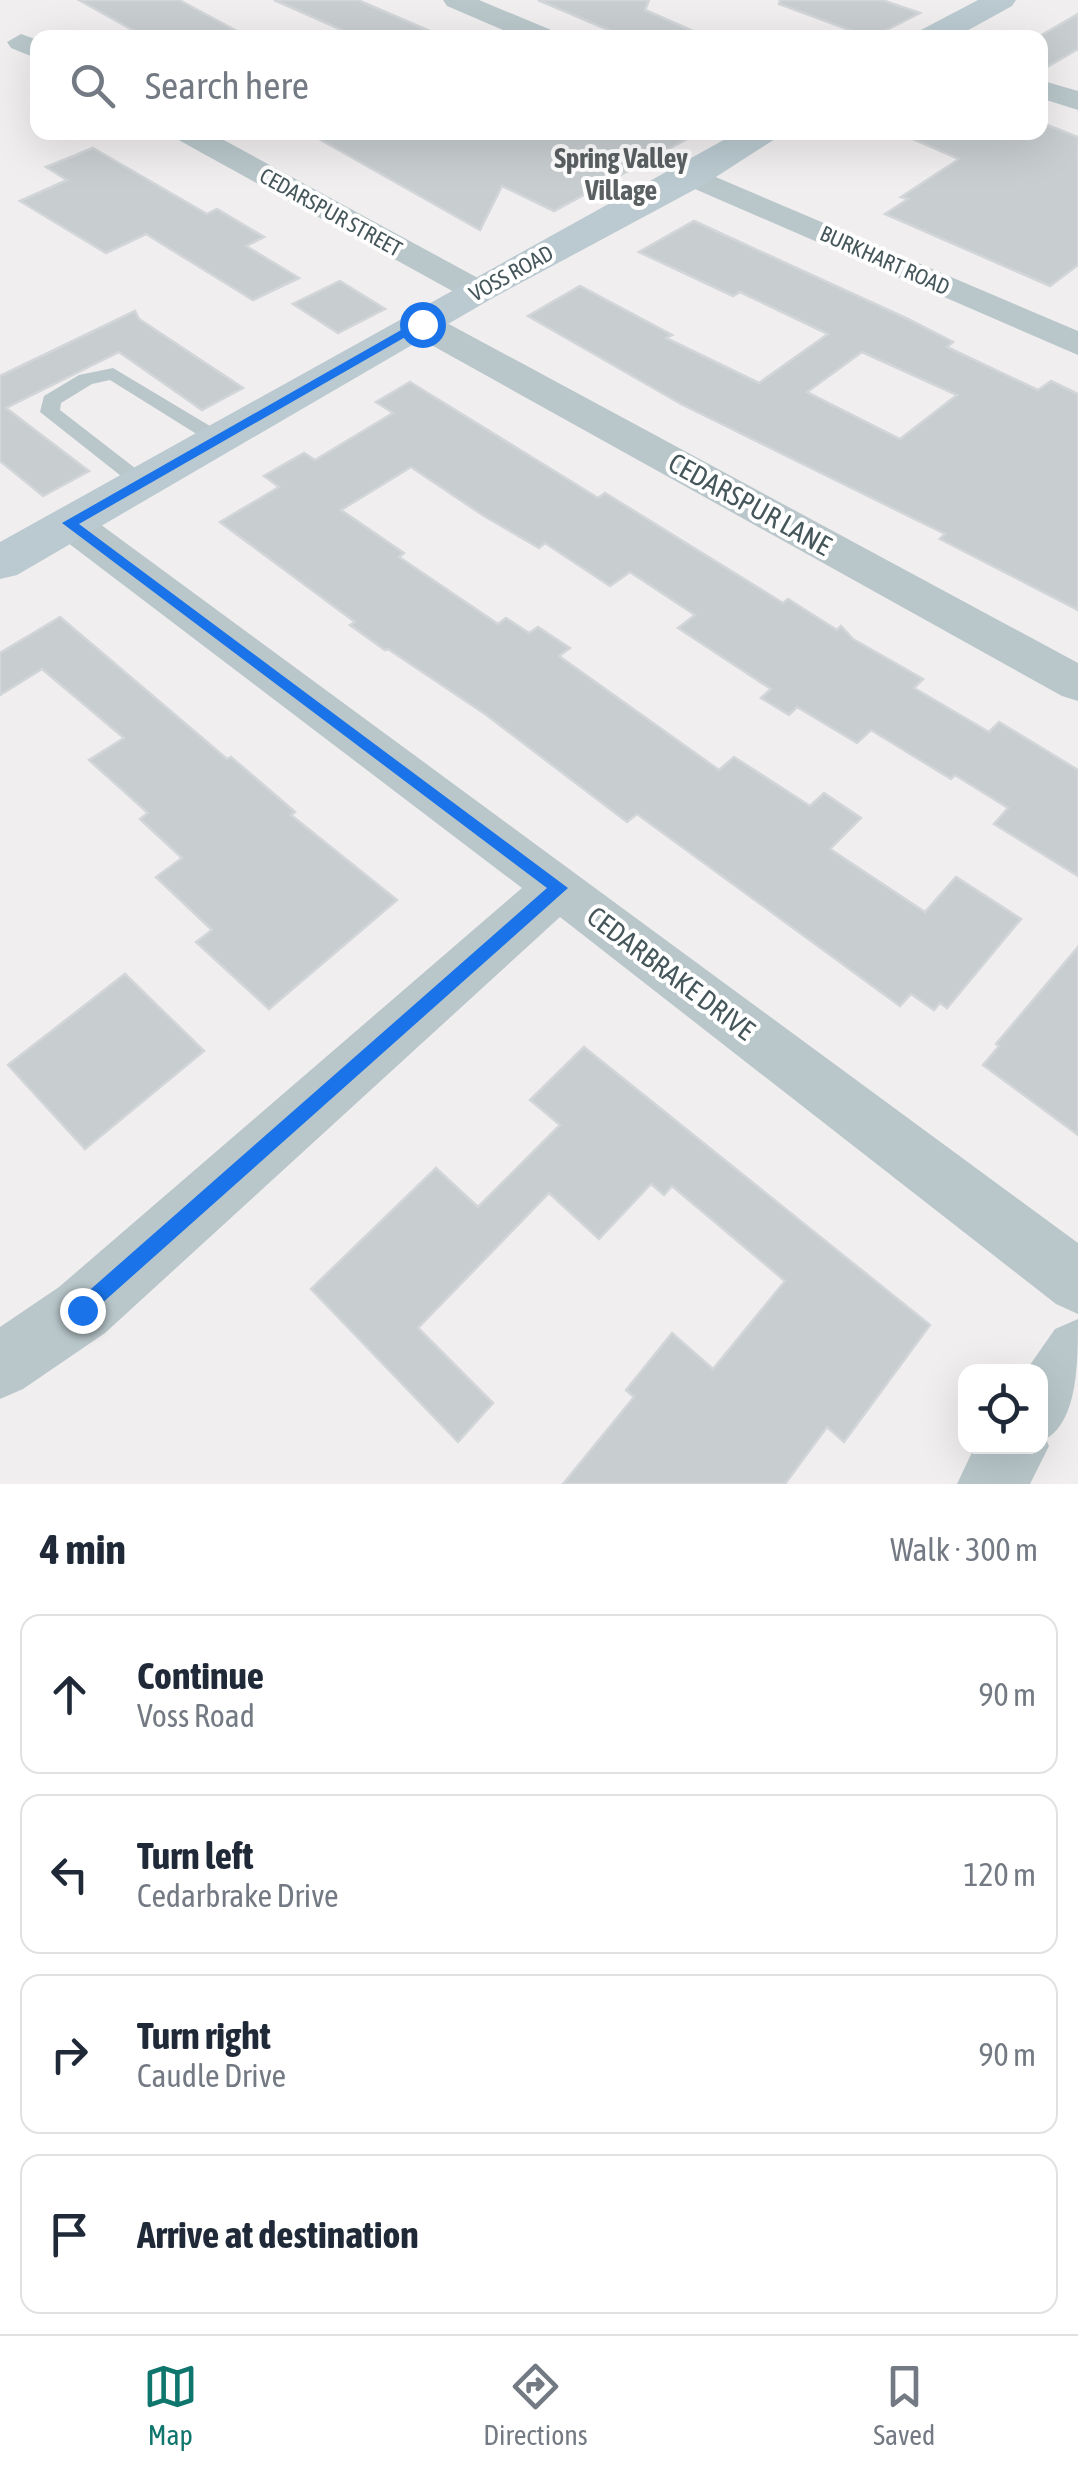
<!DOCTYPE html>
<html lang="en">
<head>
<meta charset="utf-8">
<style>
  body { margin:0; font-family:"Asap Condensed",sans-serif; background:#f2f2f3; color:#1f2937 }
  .controls { position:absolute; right:30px; bottom:30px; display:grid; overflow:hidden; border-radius:20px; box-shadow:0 10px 40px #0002 }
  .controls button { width:90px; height:90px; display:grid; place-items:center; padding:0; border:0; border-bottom:2px solid #e0e1e3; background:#fff; color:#1f2937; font:50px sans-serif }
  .stop { position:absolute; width:30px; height:30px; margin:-22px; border:8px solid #1a73e8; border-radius:50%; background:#fff }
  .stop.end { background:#1a73e8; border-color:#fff; box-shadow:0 2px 10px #0008 }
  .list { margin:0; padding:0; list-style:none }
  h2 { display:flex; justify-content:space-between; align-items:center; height:130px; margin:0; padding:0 40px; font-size:42px }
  h2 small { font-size:32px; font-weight:400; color:#747a83 }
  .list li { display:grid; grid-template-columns:65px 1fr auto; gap:30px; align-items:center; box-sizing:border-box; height:160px; margin:0 20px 20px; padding:0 20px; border:2px solid #e0e1e3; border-radius:20px }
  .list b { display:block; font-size:38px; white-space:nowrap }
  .list p { margin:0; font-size:32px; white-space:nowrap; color:#747a83 }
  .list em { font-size:32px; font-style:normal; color:#747a83 }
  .icon { flex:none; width:55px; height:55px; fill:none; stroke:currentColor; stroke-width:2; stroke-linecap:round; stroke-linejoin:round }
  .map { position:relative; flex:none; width:1078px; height:1484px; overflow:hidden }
  .search { position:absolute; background:#fff; box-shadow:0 10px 40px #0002; left:30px; right:30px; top:30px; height:110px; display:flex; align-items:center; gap:25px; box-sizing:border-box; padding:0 35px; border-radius:20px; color:#747a83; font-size:38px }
  .sheet { height:850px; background:#fff }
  nav { display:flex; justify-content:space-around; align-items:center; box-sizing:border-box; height:140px; border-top:2px solid #e0e1e3; background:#fff; font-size:28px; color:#747a83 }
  nav a { display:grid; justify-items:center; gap:5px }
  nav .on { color:#0f766e }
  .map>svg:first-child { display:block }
  .building { fill:#c8cdd0; stroke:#d2d6d9; stroke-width:2.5; fill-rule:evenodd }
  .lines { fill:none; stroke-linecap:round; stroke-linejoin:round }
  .lane { fill:#b9c7cb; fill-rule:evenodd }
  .street { fill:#b9c7cb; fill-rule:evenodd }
  .secondary { fill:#bacad0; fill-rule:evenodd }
  .route { fill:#1a73e8 }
  .labels { text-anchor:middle; stroke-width:8; stroke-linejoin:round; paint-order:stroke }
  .far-street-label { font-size:22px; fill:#46575b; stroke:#fff }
  .far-quarter-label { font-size:28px; font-weight:bold; fill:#5b6163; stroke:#fff }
  .street-label { font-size:28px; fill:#46575b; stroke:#fff }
</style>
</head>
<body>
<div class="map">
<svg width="1078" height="1484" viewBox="0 0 1078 1484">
  <rect width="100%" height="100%" fill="#f1eeef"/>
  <!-- building -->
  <g class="building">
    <polygon points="79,0 179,0 250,38 147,38"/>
    <polygon points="274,0 358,0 446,38 360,38"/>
    <polygon points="538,0 649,0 645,10 709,38 627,38"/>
    <polygon points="780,0 882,0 920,13 871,38 779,4"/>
    <polygon points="1078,14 1078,49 1040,71 1040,36"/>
    <polygon points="1040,122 1078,137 1078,265 1050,286 885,214 908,199 901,197 959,159 897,132 1040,132"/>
    <polygon points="307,132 700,132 554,211 502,186 480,230"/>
    <polygon points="93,148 207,214 217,209 264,237 246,246 299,278 253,300 146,234 106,253 20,201 67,180 46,167"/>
    <path d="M694 221 908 319 953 342 947 347 1038 390 1051 381 1078 394V610L940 539 945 534 681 404 528 316 580 286 672 335 666 338 759 383 828 334 740 292 733 296 639 252ZM862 352 957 395 900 439 807 392Z"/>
    <polygon points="340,281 385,309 338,333 293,304"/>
    <polygon points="135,311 139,319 243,388 202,410 119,352 6,408 89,471 43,496 0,461 0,376"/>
    <polygon points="410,382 598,498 605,493 783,603 788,599 837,630 841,626 853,639 923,679 914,688 989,732 999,722 1078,770 1078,876 994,824 1008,808 955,775 951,779 871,730 857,743 797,707 789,715 761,698 771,689 678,628 695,615 630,572 610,586 545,543 539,548 484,516 411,467 341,510 404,553 399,557 498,624 506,618 529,633 538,627 570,648 559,656 719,770 734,757 810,806 824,793 861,818 830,849 925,912 956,877 1021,919 947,1008 940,1003 934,1010 911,994 900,1006 637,814 627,822 485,714 388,649 385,650 350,625 355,622 220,522 279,487 264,476 304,453 315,460 393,413 376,402"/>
    <polygon points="60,617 227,759 231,757 295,812 291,815 397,900 269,1009 196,942 212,930 156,877 182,858 140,819 148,813 89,760 124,738 42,669 0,695 0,653"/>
    <polygon points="1078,947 1078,1135 983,1065 999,1046 996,1044"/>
    <polygon points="125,974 204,1051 85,1149 8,1065"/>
    <polygon points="584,1047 930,1325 844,1442 827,1427 785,1484 563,1484 634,1397 626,1390 672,1333 713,1369 785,1281 672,1186 664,1195 651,1184 599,1239 549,1193 418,1328 493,1403 458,1442 311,1289 436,1168 478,1207 560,1125 530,1100"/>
  </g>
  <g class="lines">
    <!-- lane -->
    <polygon class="lane" points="113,368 225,435 228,439 225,443 211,443 110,380 92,384 61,403 60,410 153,482 142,489 135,487 40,412 44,396 79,375"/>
    <!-- street -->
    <g class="street">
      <polygon points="443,0 479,0 556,32 559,38 522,38 447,6"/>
      <polygon points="21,34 38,40 38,59 11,48 7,42"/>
      <polygon points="1040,80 1078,91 1078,110 1040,98"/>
      <polygon points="171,132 209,132 489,284 494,291 489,298 477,301 465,298 175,138"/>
      <polygon points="692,167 1078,331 1078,355 681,183 676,176 681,169"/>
      <polygon points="421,313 434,316 1078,663 1078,701 1062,696 408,332 403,324 408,316"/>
      <polygon points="70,510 85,513 1078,1243 1078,1314 1056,1304 560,917 105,1333 23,1389 0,1399 0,1327 59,1287 522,888 55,533 49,523 55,513"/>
      <path d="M1078 1319C1078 1362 1078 1420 1046 1439L1049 1446 1030 1484H957L975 1446H1040V1372H1025L1055 1329Z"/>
    </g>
    <!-- secondary -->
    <g class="secondary">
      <polygon points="978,0 1016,0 1012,6 954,38 915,38 919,31"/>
      <polygon points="738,132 780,132 775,139 705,184 491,299 17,575 0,579 0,542"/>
    </g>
  </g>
  <!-- route -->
  <polygon class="route" points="417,321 428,324 79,524 568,888 82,1321 75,1318 71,1310 75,1303 547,888 62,523"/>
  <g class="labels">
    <!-- far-street labels -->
    <g class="far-street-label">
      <text transform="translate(331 212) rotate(29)" y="8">CEDARSPUR STREET</text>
      <text transform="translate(885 260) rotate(24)" y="8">BURKHART ROAD</text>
      <text transform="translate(511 273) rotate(-29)" y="8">VOSS ROAD</text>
    </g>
    <!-- far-quarter labels -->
    <g class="far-quarter-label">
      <text x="621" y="168">Spring Valley<tspan x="621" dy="32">Village</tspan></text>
    </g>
    <!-- street labels -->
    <g class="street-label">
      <text transform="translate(750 504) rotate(29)" y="10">CEDARSPUR LANE</text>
      <text transform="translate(671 973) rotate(37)" y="10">CEDARBRAKE DRIVE</text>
    </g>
  </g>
</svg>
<div class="controls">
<button><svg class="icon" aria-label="locate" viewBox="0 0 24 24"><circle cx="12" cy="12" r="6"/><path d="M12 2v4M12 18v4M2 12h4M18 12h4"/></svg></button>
</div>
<div class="stop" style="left:422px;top:324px"></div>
<div class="stop end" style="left:82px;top:1310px"></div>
<div class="search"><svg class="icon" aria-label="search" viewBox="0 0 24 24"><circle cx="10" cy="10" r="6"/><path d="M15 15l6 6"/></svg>Search here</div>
</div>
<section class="sheet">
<h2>4 min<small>Walk · 300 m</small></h2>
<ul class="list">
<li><svg class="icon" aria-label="ahead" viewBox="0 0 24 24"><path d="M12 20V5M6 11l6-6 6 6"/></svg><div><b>Continue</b><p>Voss Road</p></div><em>90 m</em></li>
<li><svg class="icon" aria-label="left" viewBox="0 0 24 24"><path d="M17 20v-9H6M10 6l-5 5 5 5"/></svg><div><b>Turn left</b><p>Cedarbrake Drive</p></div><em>120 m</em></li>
<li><svg class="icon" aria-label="right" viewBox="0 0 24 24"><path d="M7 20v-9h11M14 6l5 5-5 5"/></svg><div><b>Turn right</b><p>Caudle Drive</p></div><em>90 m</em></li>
<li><svg class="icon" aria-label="arrive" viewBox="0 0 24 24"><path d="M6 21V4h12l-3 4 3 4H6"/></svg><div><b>Arrive at destination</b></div></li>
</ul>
</section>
<nav>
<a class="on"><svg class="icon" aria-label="map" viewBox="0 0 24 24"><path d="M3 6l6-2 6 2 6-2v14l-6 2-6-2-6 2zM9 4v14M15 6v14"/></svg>Map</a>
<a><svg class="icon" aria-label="directions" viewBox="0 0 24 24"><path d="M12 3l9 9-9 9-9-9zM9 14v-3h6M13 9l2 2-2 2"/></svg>Directions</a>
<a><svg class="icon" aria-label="saved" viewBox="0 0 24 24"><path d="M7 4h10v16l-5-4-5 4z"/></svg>Saved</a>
</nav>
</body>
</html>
